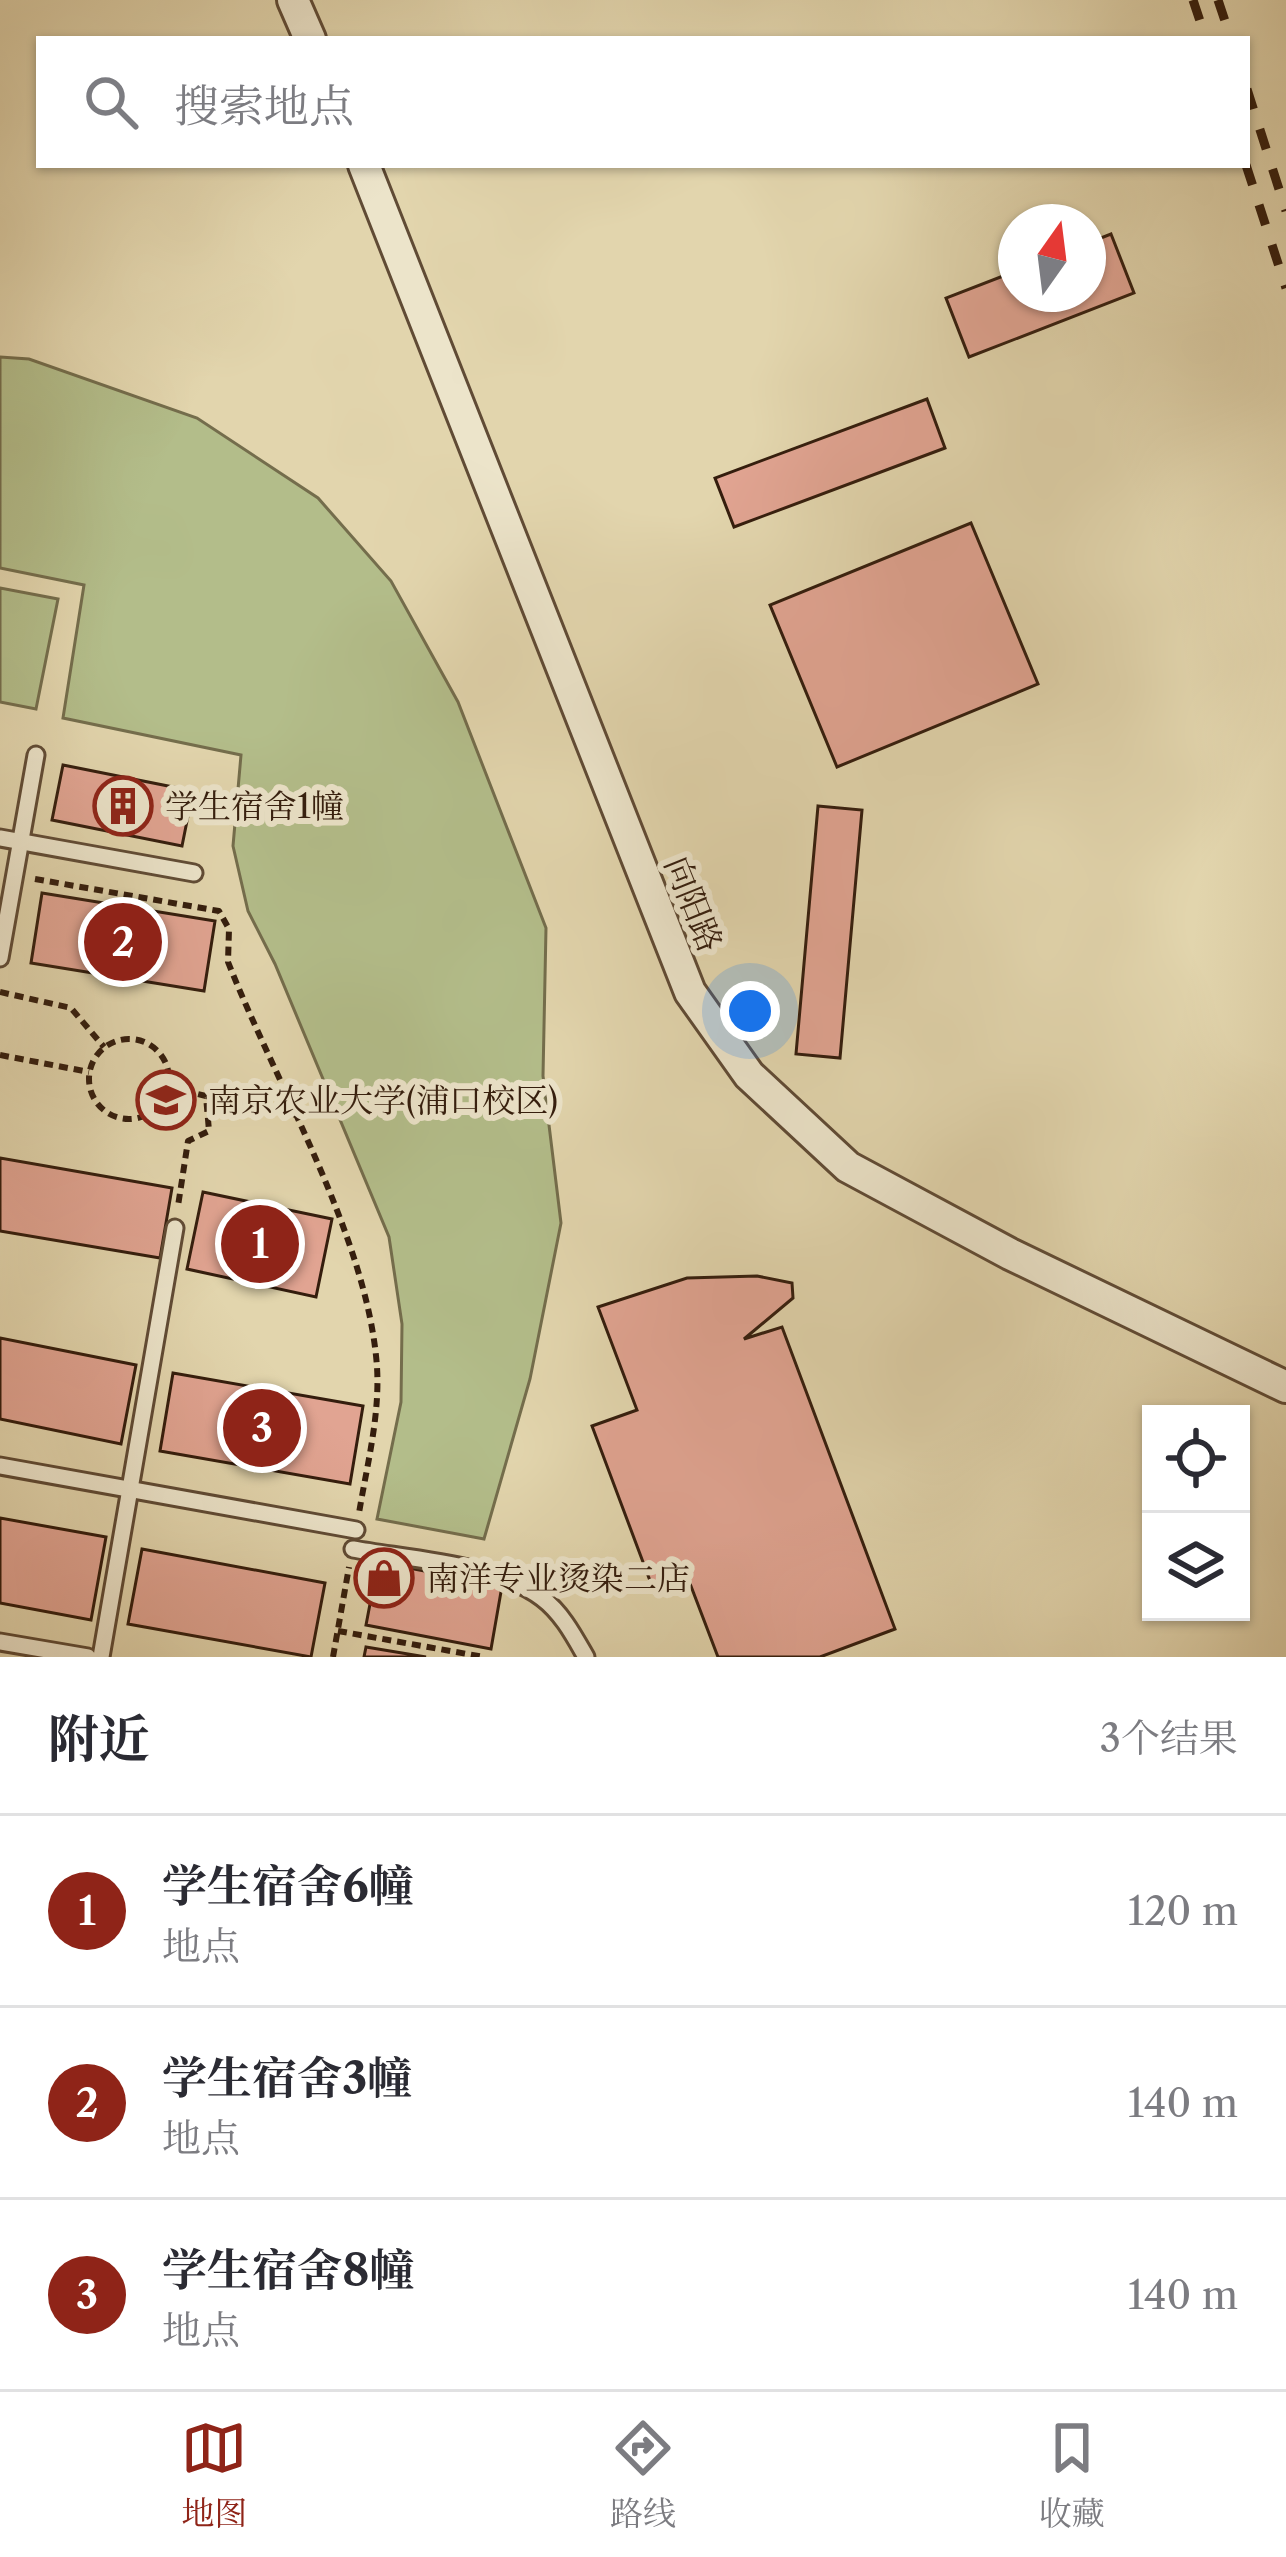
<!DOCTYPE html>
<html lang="zh">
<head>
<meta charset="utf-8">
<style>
  body { margin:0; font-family:"Libre Caslon Text","Noto Serif SC",serif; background:#f7f7f7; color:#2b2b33 }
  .controls { position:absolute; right:36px; bottom:36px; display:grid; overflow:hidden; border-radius:0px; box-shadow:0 3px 9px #0004 }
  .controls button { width:108px; height:108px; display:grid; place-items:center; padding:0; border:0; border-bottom:3px solid #e1e1e2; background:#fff; color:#2b2b33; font:60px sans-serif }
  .compass { position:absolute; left:998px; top:204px; width:108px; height:108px; border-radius:50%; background:#fff; box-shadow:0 3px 9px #0004; rotate:14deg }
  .you { position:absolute; left:750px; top:1011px; width:42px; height:42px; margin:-30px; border:9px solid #fff; border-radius:50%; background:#1a73e8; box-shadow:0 0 0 18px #1a73e833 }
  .badge { display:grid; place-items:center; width:78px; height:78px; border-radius:50%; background:#8f2418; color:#fff; font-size:39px; font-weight:700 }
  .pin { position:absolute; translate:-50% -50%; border:6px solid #fff; box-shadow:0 3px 12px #0006 }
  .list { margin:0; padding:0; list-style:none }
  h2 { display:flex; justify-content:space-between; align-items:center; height:156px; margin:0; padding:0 48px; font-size:51px }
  h2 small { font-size:39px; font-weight:400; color:#7c7c81 }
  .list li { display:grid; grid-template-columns:78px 1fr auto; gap:36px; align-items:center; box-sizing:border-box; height:192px; padding:0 48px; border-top:3px solid #e1e1e2 }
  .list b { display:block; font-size:45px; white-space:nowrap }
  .list p { margin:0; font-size:39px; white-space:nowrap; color:#7c7c81 }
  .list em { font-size:39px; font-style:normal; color:#7c7c81 }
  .icon { flex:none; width:66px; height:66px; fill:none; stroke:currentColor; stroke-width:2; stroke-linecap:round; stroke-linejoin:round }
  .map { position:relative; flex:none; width:1286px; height:1657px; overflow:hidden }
  .search { position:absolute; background:#fff; box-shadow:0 3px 9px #0004; left:36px; right:36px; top:36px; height:132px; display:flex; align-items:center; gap:30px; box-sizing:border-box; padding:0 42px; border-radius:0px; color:#7c7c81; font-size:45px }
  .sheet { height:732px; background:#fff }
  nav { display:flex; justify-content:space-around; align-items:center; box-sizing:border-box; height:168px; border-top:3px solid #e1e1e2; background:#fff; font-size:33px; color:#7c7c81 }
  nav a { display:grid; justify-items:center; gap:6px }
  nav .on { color:#8f2418 }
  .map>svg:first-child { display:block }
  .green { fill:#b3bd8a; stroke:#746d4c; stroke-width:3 }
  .building { fill:#e1a492; stroke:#341d0d; stroke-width:3 }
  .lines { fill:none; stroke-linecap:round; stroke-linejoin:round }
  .service-casing { stroke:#604b35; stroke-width:21 }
  .minor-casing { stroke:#604b35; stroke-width:36 }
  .path { stroke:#341d0d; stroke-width:6; stroke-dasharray:9 6; stroke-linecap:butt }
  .service { stroke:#ece4ca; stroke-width:15 }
  .minor { stroke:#ece4ca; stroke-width:30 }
  .rail { stroke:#341d0d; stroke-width:9; stroke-dasharray:21 21; stroke-linecap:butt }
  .labels { text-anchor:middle; stroke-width:12; stroke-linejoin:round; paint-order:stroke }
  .poi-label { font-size:33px; fill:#341d0d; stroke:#ece4ca; text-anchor:start }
  .street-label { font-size:33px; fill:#341d0d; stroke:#ece4ca }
</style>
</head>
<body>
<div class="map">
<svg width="1286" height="1657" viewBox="0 0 1286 1657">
  <rect width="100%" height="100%" fill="#e2d5ad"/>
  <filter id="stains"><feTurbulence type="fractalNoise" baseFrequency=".00167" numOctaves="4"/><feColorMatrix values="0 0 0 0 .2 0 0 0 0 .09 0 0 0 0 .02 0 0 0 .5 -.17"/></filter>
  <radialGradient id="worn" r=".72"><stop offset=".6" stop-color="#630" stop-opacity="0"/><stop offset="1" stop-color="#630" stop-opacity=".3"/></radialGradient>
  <!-- green -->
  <g class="green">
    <polygon points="0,357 29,359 197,418 318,498 391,581 458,702 546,928 543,1076 561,1223 530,1379 484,1539 377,1519 401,1402 402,1324 389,1237 275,964 248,911 233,846 241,755 63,718 84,585 0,568"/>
    <polygon points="0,588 58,599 36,709 0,702"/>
  </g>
  <!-- building -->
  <g class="building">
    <polygon points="1111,234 1134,293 969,357 946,298 1016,271 1016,294 1088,294 1088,243"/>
    <polygon points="927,399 945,448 734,527 715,478"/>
    <polygon points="971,523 1038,684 837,767 770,605"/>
    <polygon points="63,765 193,791 182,846 52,820"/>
    <polygon points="818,806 862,810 840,1058 796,1054"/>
    <polygon points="42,893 215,921 204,991 31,963"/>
    <polygon points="0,1158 172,1188 160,1258 0,1231"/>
    <polygon points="203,1192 332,1219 316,1297 187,1269"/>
    <polygon points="757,1276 792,1283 793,1298 744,1339 782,1327 895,1629 820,1657 718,1657 689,1581 655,1594 592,1426 637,1410 598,1307 687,1278"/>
    <polygon points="0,1338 136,1365 121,1444 0,1419"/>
    <polygon points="173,1373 363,1406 350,1484 160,1451"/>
    <polygon points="0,1518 106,1537 91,1620 0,1603"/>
    <polygon points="142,1549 325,1583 311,1657 128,1624"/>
    <polygon points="378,1562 502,1586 491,1649 366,1625"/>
    <polygon points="366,1647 426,1657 364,1657"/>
  </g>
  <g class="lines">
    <defs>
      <g id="service">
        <polyline points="0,838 194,873"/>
        <polyline points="0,958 36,755"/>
        <polyline points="0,1466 356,1530"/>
        <path d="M353 1549C408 1559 497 1564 542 1598 562 1613 574 1636 586 1657"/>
        <polyline points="0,1642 88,1657"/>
        <polyline points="101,1657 175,1228"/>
      </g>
      <g id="minor">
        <polyline points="293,0 310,39"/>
        <polyline points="364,165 690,992 749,1075 848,1167 1010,1254 1286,1387"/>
      </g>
    </defs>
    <!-- service casing -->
    <use href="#service" class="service-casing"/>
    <!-- minor casing -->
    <use href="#minor" class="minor-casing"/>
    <!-- path -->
    <g class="path">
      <path d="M35 879 219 911 229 929 228 962C276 1084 368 1238 377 1367 380 1416 367 1465 359 1513"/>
      <polyline points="0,992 71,1008 104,1047"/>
      <circle cx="129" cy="1079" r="40"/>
      <polyline points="0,1055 89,1072"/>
      <polyline points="169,1087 206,1096 209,1131 188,1141 178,1206"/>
      <polyline points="206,1096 295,1115"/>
      <polyline points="338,1631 484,1657"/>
      <polyline points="333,1657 349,1567"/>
    </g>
    <!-- service -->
    <use href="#service" class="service"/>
    <!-- minor -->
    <use href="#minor" class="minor"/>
    <!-- rail -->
    <g class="rail">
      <polyline points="1193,0 1206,39"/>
      <polyline points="1218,0 1231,39"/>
      <polyline points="1247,89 1286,211"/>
      <polyline points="1246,165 1286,288"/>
    </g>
  </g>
  <!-- icons -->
  <defs>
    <symbol id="building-ring" viewBox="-11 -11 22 22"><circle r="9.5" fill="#ece4ca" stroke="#8f2418" stroke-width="1.5"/><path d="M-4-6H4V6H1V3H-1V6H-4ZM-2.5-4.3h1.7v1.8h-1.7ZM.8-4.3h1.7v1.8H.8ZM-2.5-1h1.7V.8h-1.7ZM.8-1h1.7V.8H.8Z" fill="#8f2418"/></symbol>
    <symbol id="university-ring" viewBox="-11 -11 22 22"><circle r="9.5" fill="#ece4ca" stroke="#8f2418" stroke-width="1.5"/><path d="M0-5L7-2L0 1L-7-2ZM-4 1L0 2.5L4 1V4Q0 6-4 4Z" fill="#8f2418"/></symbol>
    <symbol id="shop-ring" viewBox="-11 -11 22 22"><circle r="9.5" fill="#ece4ca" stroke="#8f2418" stroke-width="1.5"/><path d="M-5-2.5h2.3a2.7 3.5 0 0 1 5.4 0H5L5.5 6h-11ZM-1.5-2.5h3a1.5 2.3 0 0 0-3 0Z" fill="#8f2418"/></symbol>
  </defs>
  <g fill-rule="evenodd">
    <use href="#building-ring" x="90" y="773" width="66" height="66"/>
    <use href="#university-ring" x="133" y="1067" width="66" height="66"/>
    <use href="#shop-ring" x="351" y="1545" width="66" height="66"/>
  </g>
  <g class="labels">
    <!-- poi labels -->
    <g class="poi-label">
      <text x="165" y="818">学生宿舍1幢</text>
      <text x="208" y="1112">南京农业大学(浦口校区)</text>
      <text x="426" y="1590">南洋专业烫染二店</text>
    </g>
    <!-- street labels -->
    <g class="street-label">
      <text transform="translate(694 904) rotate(68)" y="12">向阳路</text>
    </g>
  </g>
  <rect width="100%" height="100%" filter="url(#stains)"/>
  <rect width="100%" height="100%" fill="url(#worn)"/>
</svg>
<div class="controls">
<button><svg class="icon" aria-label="locate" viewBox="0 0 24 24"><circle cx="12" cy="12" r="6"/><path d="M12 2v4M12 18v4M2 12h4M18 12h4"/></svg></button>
<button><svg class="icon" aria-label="layers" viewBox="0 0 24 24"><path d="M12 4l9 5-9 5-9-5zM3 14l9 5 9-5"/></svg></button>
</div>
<svg class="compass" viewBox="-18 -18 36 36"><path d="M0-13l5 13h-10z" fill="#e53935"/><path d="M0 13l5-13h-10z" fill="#7c7c81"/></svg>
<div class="you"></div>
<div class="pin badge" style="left:260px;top:1244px">1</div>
<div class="pin badge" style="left:123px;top:942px">2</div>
<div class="pin badge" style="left:262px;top:1428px">3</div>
<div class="search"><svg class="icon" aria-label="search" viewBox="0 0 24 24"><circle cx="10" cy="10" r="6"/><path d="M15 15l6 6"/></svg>搜索地点</div>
</div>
<section class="sheet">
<h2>附近<small>3个结果</small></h2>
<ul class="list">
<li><span class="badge">1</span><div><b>学生宿舍6幢</b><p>地点</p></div><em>120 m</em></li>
<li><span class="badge">2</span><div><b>学生宿舍3幢</b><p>地点</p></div><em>140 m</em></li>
<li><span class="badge">3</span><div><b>学生宿舍8幢</b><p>地点</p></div><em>140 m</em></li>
</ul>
</section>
<nav>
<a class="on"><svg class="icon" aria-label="map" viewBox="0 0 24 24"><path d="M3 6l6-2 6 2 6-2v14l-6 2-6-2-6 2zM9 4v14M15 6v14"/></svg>地图</a>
<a><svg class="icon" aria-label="directions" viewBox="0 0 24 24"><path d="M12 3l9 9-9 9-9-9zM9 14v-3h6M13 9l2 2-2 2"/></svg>路线</a>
<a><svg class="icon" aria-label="saved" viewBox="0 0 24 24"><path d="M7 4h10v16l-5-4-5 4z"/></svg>收藏</a>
</nav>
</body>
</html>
